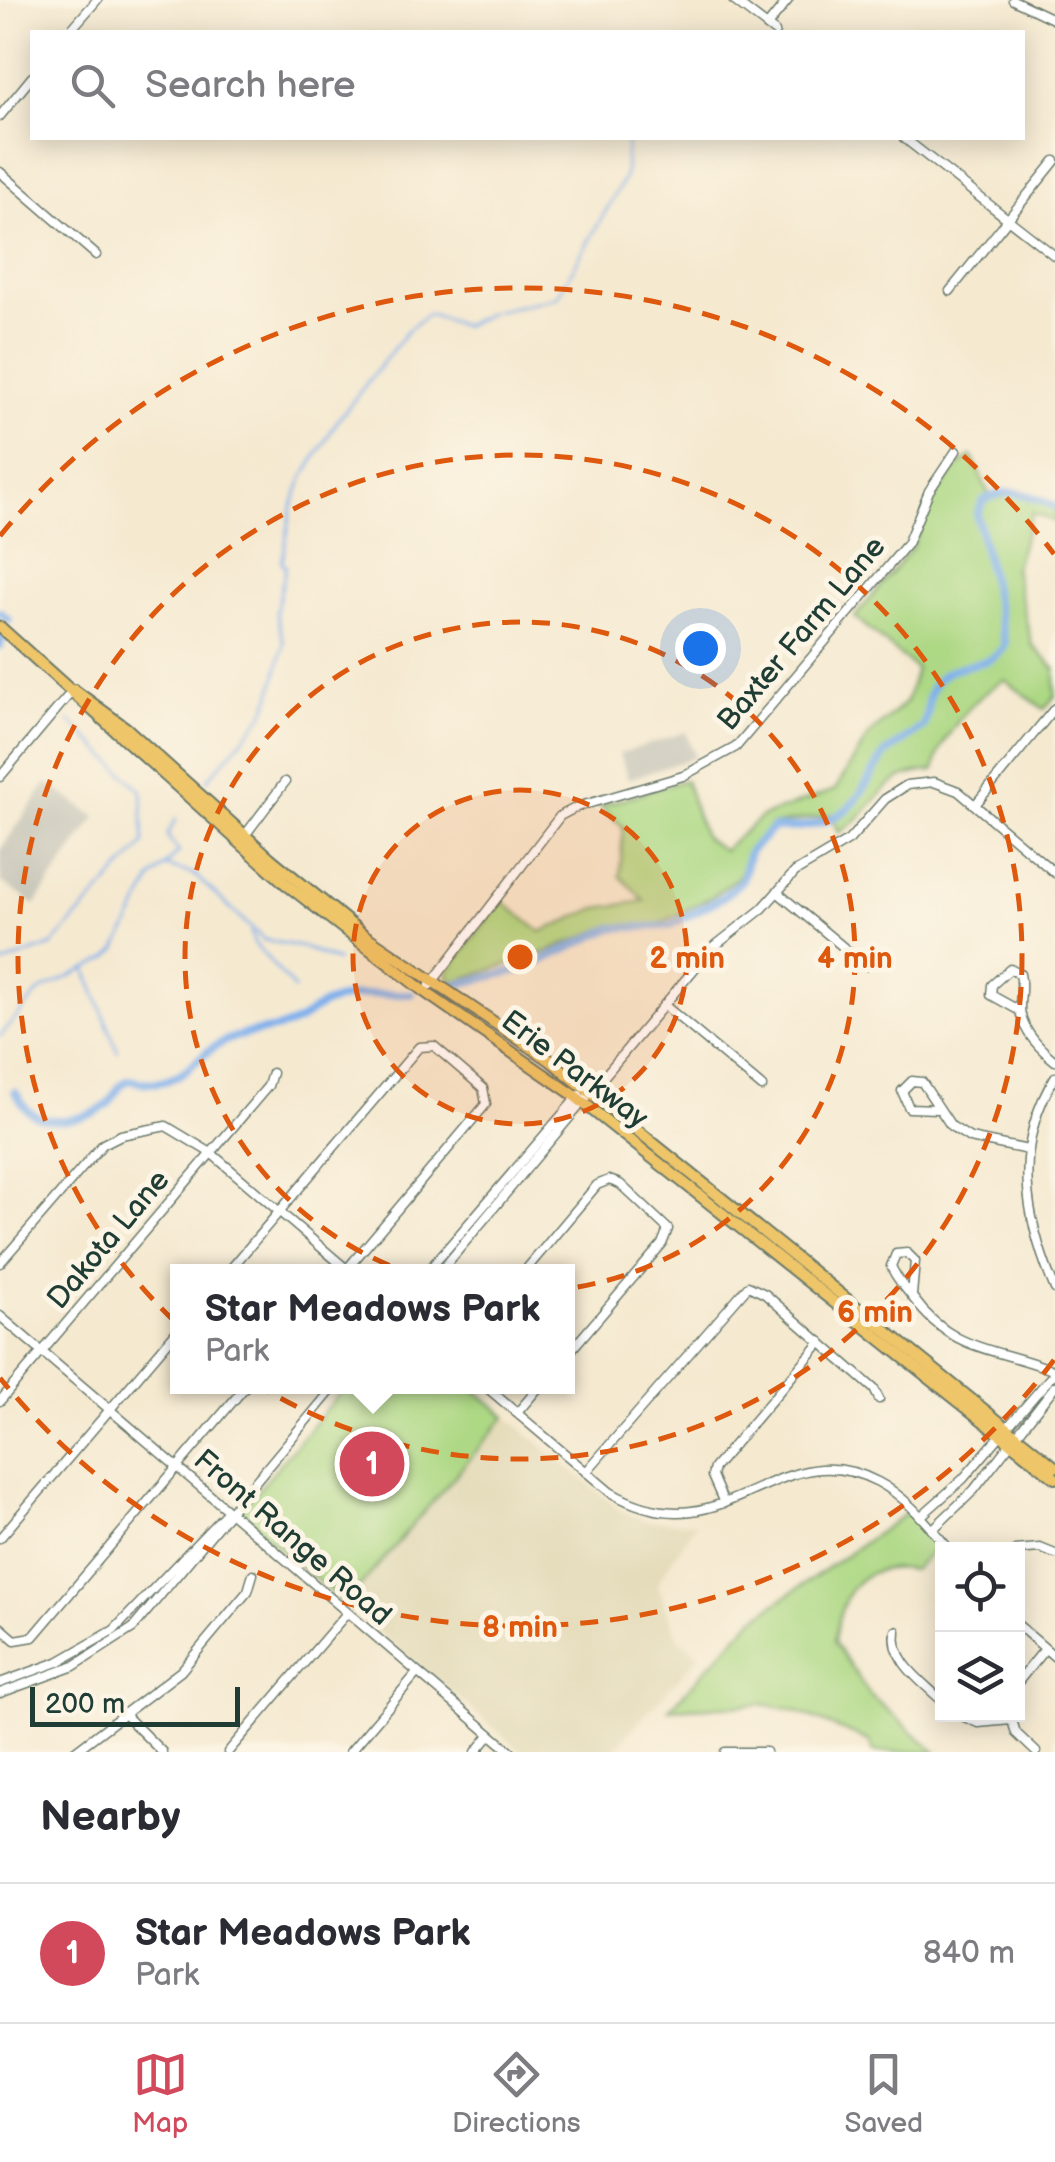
<!DOCTYPE html>
<html lang="en">
<head>
<meta charset="utf-8">
<style>
  body { margin:0; font-family:"Balsamiq Sans",sans-serif; background:#f7f7f7; color:#2b2b33 }
  .controls { position:absolute; right:30px; bottom:30px; display:grid; overflow:hidden; border-radius:0px; box-shadow:0 5px 25px #0003 }
  .controls button { width:90px; height:90px; display:grid; place-items:center; padding:0; border:0; border-bottom:2px solid #e1e1e2; background:#fff; color:#2b2b33; font:50px sans-serif }
  .scale { position:absolute; left:30px; bottom:25px; width:210px; box-sizing:border-box; padding-left:10px; border:5px solid #1f3d34; border-top:0; font-size:28px; line-height:35px; white-space:nowrap; color:#1f3d34; -webkit-text-stroke:8px #fcf5e5; paint-order:stroke }
  .you { position:absolute; left:700px; top:648px; width:35px; height:35px; margin:-25px; border:8px solid #fff; border-radius:50%; background:#1a73e8; box-shadow:0 0 0 15px #1a73e833 }
  .badge { display:grid; place-items:center; width:65px; height:65px; border-radius:50%; background:#d1495b; color:#fff; font-size:32px; font-weight:700 }
  .pin { position:absolute; translate:-50% -50%; border:5px solid #fff; box-shadow:0 2px 10px #0006 }
  .popup { position:absolute; left:170px; top:1264px; width:405px; height:130px; box-sizing:border-box; display:grid; place-content:center; border-radius:0px; background:#fff; filter:drop-shadow(0 2px 8px #0005); font-size:32px; white-space:nowrap; color:#7c7c81 }
  .popup b { font-size:38px; color:#2b2b33 }
  .popup::after { content:''; position:absolute; left:50%; top:100%; margin-left:-20px; border:20px solid transparent; border-top-color:#fff }
  .list { margin:0; padding:0; list-style:none }
  h2 { display:flex; justify-content:space-between; align-items:center; height:130px; margin:0; padding:0 40px; font-size:42px }
  h2 small { font-size:32px; font-weight:400; color:#7c7c81 }
  .list li { display:grid; grid-template-columns:65px 1fr auto; gap:30px; align-items:center; box-sizing:border-box; height:140px; padding:0 40px; border-top:2px solid #e1e1e2 }
  .list b { display:block; font-size:38px; white-space:nowrap }
  .list p { margin:0; font-size:32px; white-space:nowrap; color:#7c7c81 }
  .list em { font-size:32px; font-style:normal; color:#7c7c81 }
  .icon { flex:none; width:55px; height:55px; fill:none; stroke:currentColor; stroke-width:2; stroke-linecap:round; stroke-linejoin:round }
  .map { position:relative; flex:none; width:1055px; height:1752px; overflow:hidden }
  .search { position:absolute; background:#fff; box-shadow:0 5px 25px #0003; left:30px; right:30px; top:30px; height:110px; display:flex; align-items:center; gap:25px; box-sizing:border-box; padding:0 35px; border-radius:0px; color:#7c7c81; font-size:38px }
  .sheet { height:270px; background:#fff }
  nav { display:flex; justify-content:space-around; align-items:center; box-sizing:border-box; height:140px; border-top:2px solid #e1e1e2; background:#fff; font-size:28px; color:#7c7c81 }
  nav a { display:grid; justify-items:center; gap:5px }
  nav .on { color:#d1495b }
  .map>svg:first-child { display:block }
  .built { fill:#e4dbba }
  .industrial { fill:#c6c5b8 }
  .green { fill:#add884; stroke:#668a5c; stroke-width:2.5 }
  .lines { fill:none; stroke-linecap:round; stroke-linejoin:round }
  .stream { stroke:#80b1ec; stroke-width:2.5 }
  .canal { stroke:#80b1ec; stroke-width:8 }
  .minor-casing { stroke:#6a796b; stroke-width:11 }
  .major-casing { stroke:#6a796b; stroke-width:14 }
  .minor { stroke:#fff; stroke-width:8 }
  .major { stroke:#eec569; stroke-width:10 }
  .ring { fill:none; stroke:#de580e; stroke-width:5; stroke-dasharray:18 12 }
  .labels { text-anchor:middle; stroke-width:10; stroke-linejoin:round; paint-order:stroke }
  .street-label { font-size:30px; fill:#1f3d34; stroke:#fcf5e5 }
  .centre { fill:#de580e; stroke:#fcf5e5; stroke-width:5 }
  .ring-label { font-size:30px; text-anchor:middle; font-weight:bold; fill:#de580e; stroke:#fcf5e5; stroke-width:10; stroke-linejoin:round; paint-order:stroke }
</style>
</head>
<body>
<div class="map">
<svg width="1055" height="1752" viewBox="0 0 1055 1752">
  <rect width="100%" height="100%" fill="#fcf5e5"/>
  <filter id="ink" filterUnits="userSpaceOnUse"><feTurbulence type="fractalNoise" baseFrequency=".01" numOctaves="2"/><feDisplacementMap in="SourceGraphic" scale="20" xChannelSelector="R" yChannelSelector="G"/><feConvolveMatrix kernelMatrix="1 2 1 2 8 2 1 2 1" color-interpolation-filters="sRGB"/></filter>
  <filter id="wash" filterUnits="userSpaceOnUse"><feTurbulence type="fractalNoise" baseFrequency=".0048" numOctaves="4" result="noise"/><feDisplacementMap in="SourceGraphic" scale="40" xChannelSelector="R" yChannelSelector="G"/><feGaussianBlur stdDeviation="2.25" result="paint"/><feColorMatrix in="noise" values="0 0 0 0 0 0 0 0 0 0 0 0 0 0 0 0 0 1.4 0 .05"/><feComposite in="paint" operator="in"/></filter>
  <g filter="url(#wash)">
    <rect width="100%" height="100%" fill="#f5e9d0"/>
    <!-- built -->
    <polygon class="built" points="506,1416 620,1510 647,1521 696,1523 657,1583 678,1638 700,1655 611,1752 523,1752 345,1604"/>
    <!-- industrial -->
    <g class="industrial">
      <polygon points="686,732 695,757 628,779 619,754"/>
      <polygon points="47,783 96,817 35,905 0,881 0,850"/>
    </g>
    <!-- green -->
    <g class="green">
      <path d="M972 456 991 499 1021 493 1055 508V522L1032 513 1014 569 1032 645 1055 668V696L1044 709 1005 680C975 695 939 738 934 771 877 773 880 809 839 833L831 815 772 825 750 849 739 876 713 896 659 924 612 925 550 951 453 982 447 973 501 900 541 932 597 908 645 901 620 876 623 826 599 806 685 780 704 837 723 850 761 817 835 790 869 735 906 702 916 669 855 617 912 548 934 497 956 468Z"/>
      <polygon points="345,1387 472,1387 506,1416 345,1604 238,1513"/>
      <path d="M908 1512 939 1545 913 1570C858 1561 841 1593 834 1642L870 1695 936 1752H874L869 1741 793 1710 762 1704 669 1709 752 1620Z"/>
    </g>
    <g class="lines">
      <!-- stream -->
      <g class="stream">
        <polyline points="207,780 262,717 271,696 284,644 276,613 286,566 282,563 292,507 303,478 338,420 408,330 428,314 463,326 492,312 557,297 625,177 627,138"/>
        <polyline points="165,866 194,874 264,940 302,947 337,961"/>
        <polyline points="251,932 254,943 295,990"/>
        <polyline points="0,965 52,945 144,844 142,791 70,721"/>
        <polyline points="86,969 118,1052"/>
        <polyline points="0,1036 40,991 108,958 117,949 152,879 179,852 167,836 176,819"/>
      </g>
      <!-- canal -->
      <g class="canal">
        <polyline points="0,612 9,620"/>
        <polyline points="0,646 3,635"/>
        <path d="M861 793 885 754 923 727C929 715 926 699 932 688 949 655 990 674 1005 645L977 515 983 501C1009 485 1030 495 1055 507"/>
        <path d="M454 985 524 969 612 928 669 926 723 897 742 880 749 852 773 828C802 829 838 824 857 799"/>
        <path d="M15 1092C20 1098 24 1108 30 1112 47 1127 93 1119 108 1104 116 1095 117 1085 129 1080 187 1094 188 1053 235 1037 254 1030 276 1032 295 1023 306 1018 315 1007 327 1003 353 993 384 994 411 994"/>
      </g>
    </g>
  </g>
  <g filter="url(#ink)">
    <g class="lines">
      <defs>
        <g id="minor">
          <polyline points="733,0 775,32"/>
          <polyline points="1013,0 1055,20"/>
          <polyline points="767,26 788,0"/>
          <polyline points="69,32 97,0"/>
          <polyline points="0,116 32,77"/>
          <polyline points="904,138 1055,256"/>
          <polyline points="0,172 96,255"/>
          <polyline points="950,291 1055,161"/>
          <polyline points="0,777 73,690"/>
          <polyline points="975,805 1055,708"/>
          <polyline points="246,834 285,782"/>
          <polyline points="777,892 866,966"/>
          <polyline points="430,985 560,816 577,807 683,776 736,747 907,544 929,491 956,451"/>
          <polyline points="664,1005 762,1087"/>
          <path d="M1020 1011 991 995 992 985 1010 969 1020 974C1023 986 1020 995 1020 1007 1020 1029 1039 1048 1055 1061"/>
          <path d="M1055 1077C1012 1146 1025 1219 1055 1289"/>
          <polyline points="938,1109 909,1108 902,1091 912,1081 922,1082 951,1126 970,1138 1028,1150"/>
          <polyline points="0,1263 103,1144 121,1135 166,1126 211,1153 350,1272"/>
          <polyline points="228,1272 419,1047 434,1046 483,1088 486,1104 347,1269"/>
          <polyline points="427,1272 579,1095"/>
          <polyline points="440,1272 711,949 762,909 795,872 849,840 885,799 907,785 934,782 958,791 1055,873"/>
          <polyline points="524,1272 597,1185 609,1180 620,1184 668,1229 662,1244 567,1355"/>
          <path d="M912 1295 915 1261 907 1253 896 1254 891 1266C896 1279 905 1287 913 1298 954 1354 997 1347 1055 1371"/>
          <polyline points="0,1316 511,1752"/>
          <path d="M485 1386 610 1492C726 1560 777 1428 878 1482 907 1497 928 1525 950 1550"/>
          <polyline points="0,1401 268,1086 272,1073"/>
          <polyline points="517,1413 540,1386"/>
          <polyline points="586,1472 748,1286 765,1294 874,1389 879,1399"/>
          <polyline points="724,1503 712,1476 714,1468 821,1342"/>
          <polyline points="920,1517 963,1479 1055,1372"/>
          <polyline points="932,1530 974,1490 1055,1386"/>
          <polyline points="0,1538 177,1331"/>
          <polyline points="1015,1550 1040,1548 1055,1554"/>
          <polyline points="1018,1625 1055,1657"/>
          <polyline points="0,1627 15,1640 33,1637 246,1386"/>
          <path d="M896 1631C891 1662 922 1681 942 1701"/>
          <polyline points="1018,1682 1044,1650"/>
          <polyline points="0,1683 58,1662 114,1630 225,1514"/>
          <polyline points="0,1693 74,1666 133,1628 335,1386"/>
          <polyline points="123,1713 162,1752"/>
          <polyline points="957,1714 978,1723 1011,1720"/>
          <polyline points="1010,1714 1016,1733 1036,1752"/>
          <polyline points="74,1752 181,1671 248,1591 253,1574"/>
          <polyline points="228,1752 347,1613"/>
          <polyline points="350,1752 417,1673"/>
          <polyline points="476,1752 490,1735"/>
          <polyline points="725,1752 766,1752"/>
        </g>
        <g id="major">
          <polyline points="0,627 286,884 425,992 571,1093 1055,1478"/>
          <polyline points="74,690 126,728 270,858 364,935 550,1060 1055,1467"/>
        </g>
      </defs>
      <!-- minor casing -->
      <use href="#minor" class="minor-casing"/>
      <!-- major casing -->
      <use href="#major" class="major-casing"/>
      <!-- minor -->
      <use href="#minor" class="minor"/>
      <!-- major -->
      <use href="#major" class="major"/>
    </g>
  </g>
  <!-- distance rings -->
  <circle cx="520" cy="957" r="167" fill="#de580e" fill-opacity=".12"/>
  <g class="ring">
    <circle cx="520" cy="957" r="167"/>
    <circle cx="520" cy="957" r="335"/>
    <circle cx="520" cy="957" r="502"/>
    <path d="M1054 1360A669 669 0 0 1 0 1378M0 536A669 669 0 0 1 1054 554"/>
  </g>
  <g class="labels">
    <!-- street labels -->
    <g class="street-label">
      <text transform="translate(801 633) rotate(-50)" y="10">Baxter Farm Lane</text>
      <text transform="translate(575 1069) rotate(37)" y="10">Erie Parkway</text>
      <text transform="translate(108 1239) rotate(-50)" y="10">Dakota Lane</text>
      <text transform="translate(293 1537) rotate(41)" y="10">Front Range Road</text>
    </g>
  </g>
  <circle cx="520" cy="957" r="15" class="centre"/>
  <g class="ring-label">
    <text x="687" y="968">2 min</text>
    <text x="855" y="968">4 min</text>
    <text x="875" y="1322">6 min</text>
    <text x="520" y="1637">8 min</text>
  </g>
</svg>
<div class="controls">
<button><svg class="icon" aria-label="locate" viewBox="0 0 24 24"><circle cx="12" cy="12" r="6"/><path d="M12 2v4M12 18v4M2 12h4M18 12h4"/></svg></button>
<button><svg class="icon" aria-label="layers" viewBox="0 0 24 24"><path d="M12 4l9 5-9 5-9-5zM3 14l9 5 9-5"/></svg></button>
</div>
<div class="scale">200 m</div>
<div class="you"></div>
<div class="pin badge" style="left:372px;top:1464px">1</div>
<div class="popup"><b>Star Meadows Park</b>Park</div>
<div class="search"><svg class="icon" aria-label="search" viewBox="0 0 24 24"><circle cx="10" cy="10" r="6"/><path d="M15 15l6 6"/></svg>Search here</div>
</div>
<section class="sheet">
<h2>Nearby<small></small></h2>
<ul class="list">
<li><span class="badge">1</span><div><b>Star Meadows Park</b><p>Park</p></div><em>840 m</em></li>
</ul>
</section>
<nav>
<a class="on"><svg class="icon" aria-label="map" viewBox="0 0 24 24"><path d="M3 6l6-2 6 2 6-2v14l-6 2-6-2-6 2zM9 4v14M15 6v14"/></svg>Map</a>
<a><svg class="icon" aria-label="directions" viewBox="0 0 24 24"><path d="M12 3l9 9-9 9-9-9zM9 14v-3h6M13 9l2 2-2 2"/></svg>Directions</a>
<a><svg class="icon" aria-label="saved" viewBox="0 0 24 24"><path d="M7 4h10v16l-5-4-5 4z"/></svg>Saved</a>
</nav>
</body>
</html>
